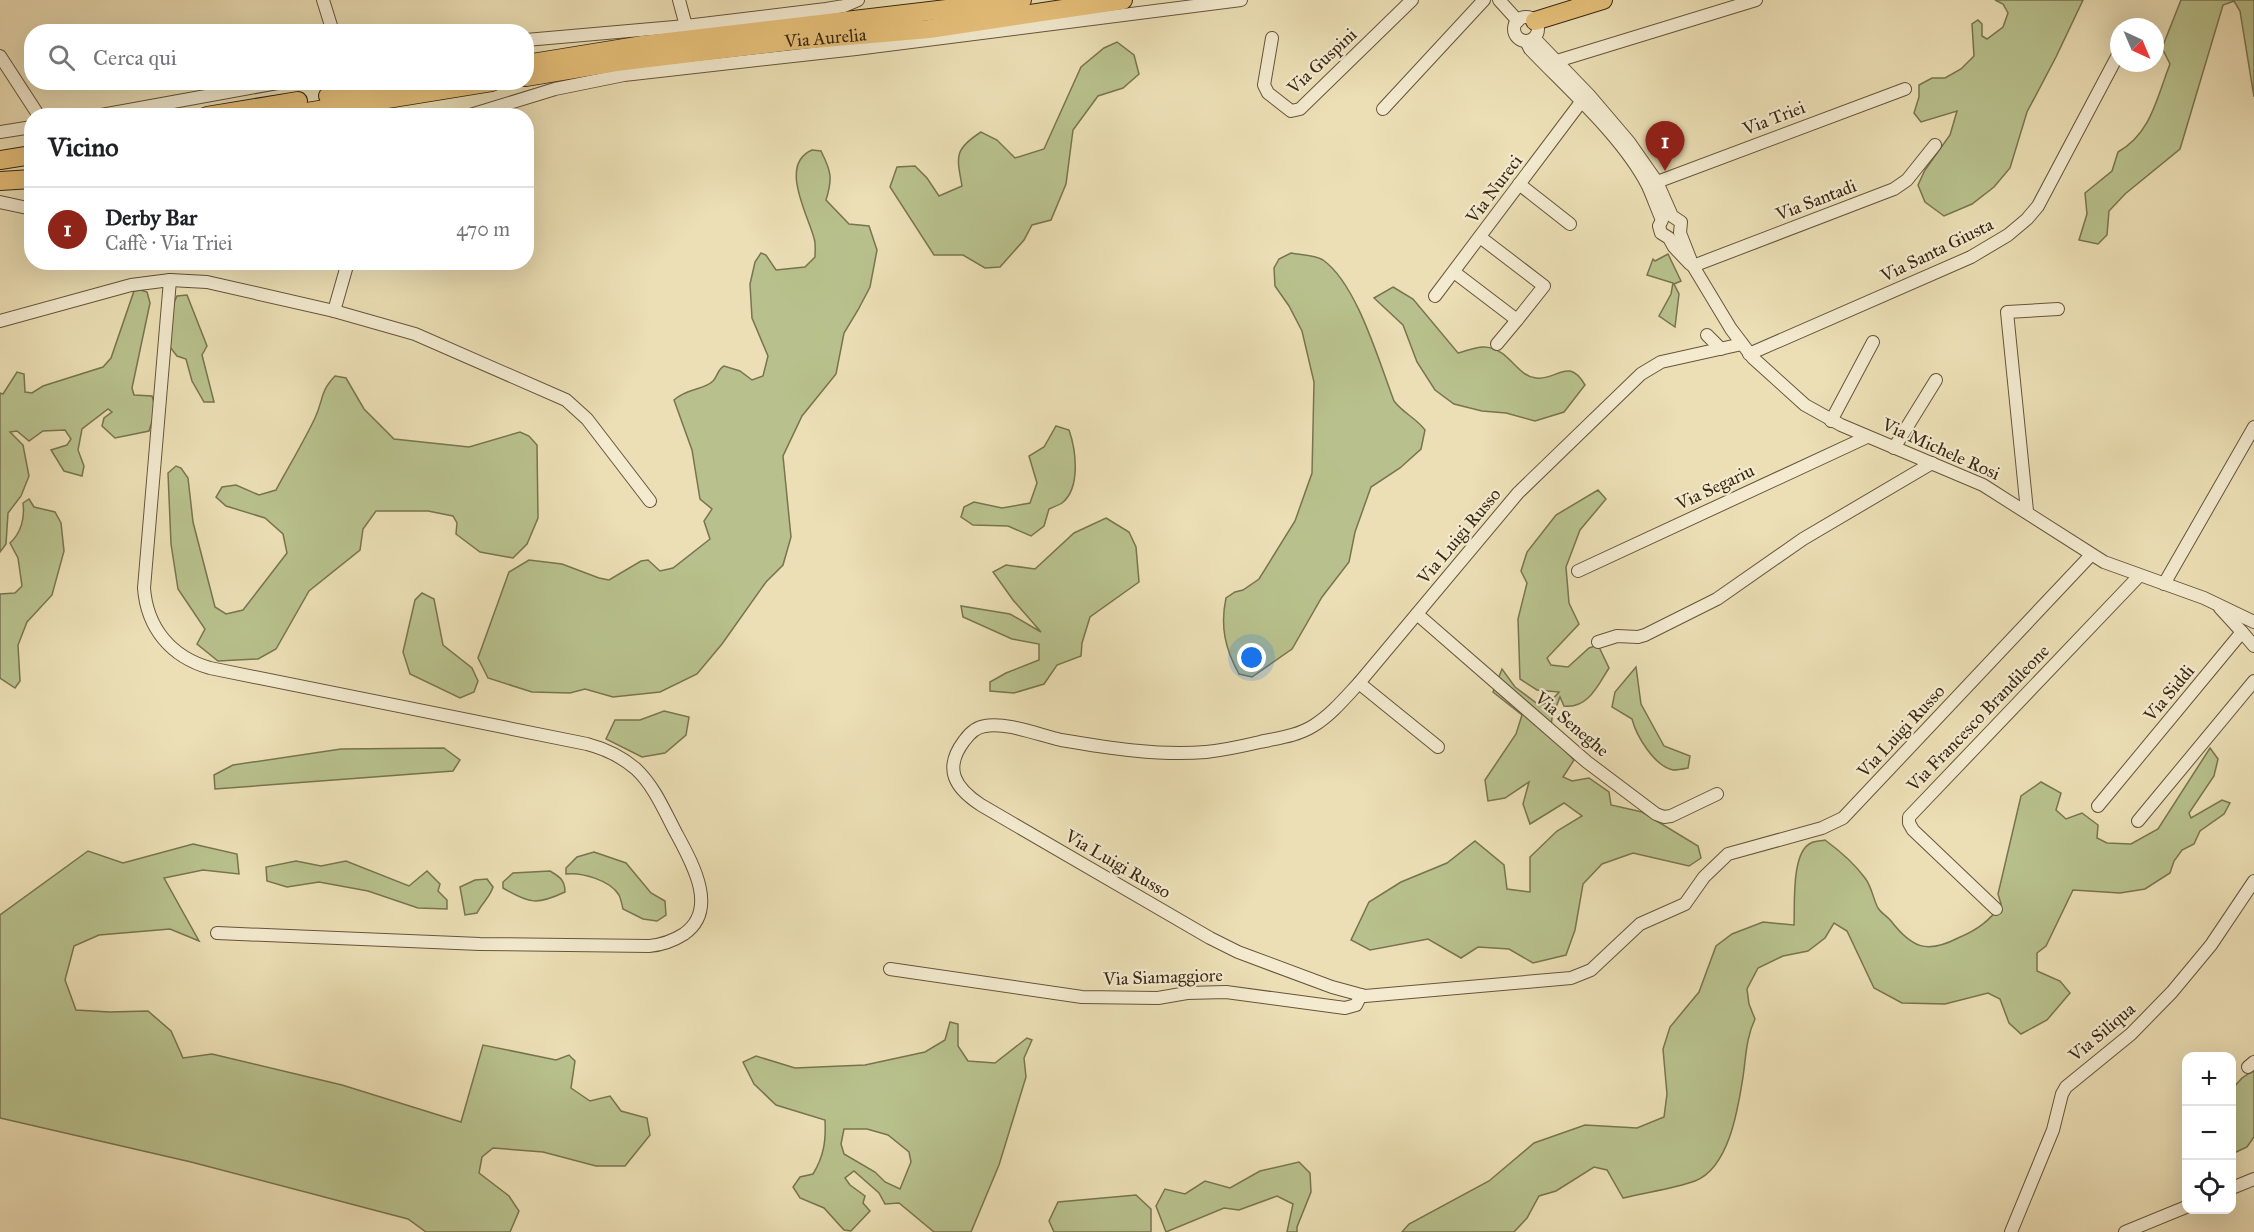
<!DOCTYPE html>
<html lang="it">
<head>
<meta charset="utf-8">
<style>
  body { margin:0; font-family:"IM FELL Great Primer",serif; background:#f6f6f6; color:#202124 }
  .controls { position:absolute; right:18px; bottom:18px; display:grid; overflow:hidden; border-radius:12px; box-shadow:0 6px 24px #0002 }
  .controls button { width:54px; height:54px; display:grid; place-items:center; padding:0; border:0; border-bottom:2px solid #e0e0e0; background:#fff; color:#202124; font:30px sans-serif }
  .compass { position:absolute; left:2110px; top:18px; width:54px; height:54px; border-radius:50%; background:#fff; box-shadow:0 6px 24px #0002; rotate:136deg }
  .you { position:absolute; left:1252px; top:658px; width:21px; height:21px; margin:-15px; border:4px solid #fff; border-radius:50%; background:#1a73e8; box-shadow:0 0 0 9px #1a73e833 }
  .badge { display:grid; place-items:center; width:39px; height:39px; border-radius:50%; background:#8f2418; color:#fff; font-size:20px; font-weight:700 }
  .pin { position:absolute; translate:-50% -50px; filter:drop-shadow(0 2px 3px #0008) }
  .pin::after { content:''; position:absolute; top:32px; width:21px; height:18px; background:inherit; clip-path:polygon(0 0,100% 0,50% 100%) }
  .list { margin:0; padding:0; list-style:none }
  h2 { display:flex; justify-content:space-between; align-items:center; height:78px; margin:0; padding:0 24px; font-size:26px }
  h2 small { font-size:20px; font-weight:400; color:#757577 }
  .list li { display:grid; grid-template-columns:39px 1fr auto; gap:18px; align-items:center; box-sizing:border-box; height:84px; padding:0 24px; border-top:2px solid #e0e0e0 }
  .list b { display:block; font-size:22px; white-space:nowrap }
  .list p { margin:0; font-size:20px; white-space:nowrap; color:#757577 }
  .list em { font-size:20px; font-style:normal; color:#757577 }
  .icon { flex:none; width:33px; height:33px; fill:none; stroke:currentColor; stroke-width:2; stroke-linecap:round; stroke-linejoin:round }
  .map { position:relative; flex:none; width:2254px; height:1232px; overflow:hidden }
  .search { position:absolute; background:#fff; box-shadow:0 6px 24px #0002; left:24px; top:24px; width:510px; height:66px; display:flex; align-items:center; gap:15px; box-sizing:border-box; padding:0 21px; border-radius:24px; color:#757577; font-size:22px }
  .panel { position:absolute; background:#fff; box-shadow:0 6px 24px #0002; left:24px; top:108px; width:510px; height:162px; border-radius:24px }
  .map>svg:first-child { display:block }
  .green { fill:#b8c18d; stroke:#78744f; stroke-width:1.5; fill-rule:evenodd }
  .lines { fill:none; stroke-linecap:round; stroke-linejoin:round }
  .minor-casing { stroke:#66553a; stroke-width:14 }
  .highway-casing { stroke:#392711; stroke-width:20 }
  .minor { stroke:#f3eacf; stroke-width:12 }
  .highway { stroke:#e6c07a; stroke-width:18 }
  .labels { text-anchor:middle; stroke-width:4.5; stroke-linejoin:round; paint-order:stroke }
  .street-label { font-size:18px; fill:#392711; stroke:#f3eacf }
</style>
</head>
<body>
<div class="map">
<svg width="2254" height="1232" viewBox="0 0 2254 1232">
  <rect width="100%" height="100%" fill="#ecdfb5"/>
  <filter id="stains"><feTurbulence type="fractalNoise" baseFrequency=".00333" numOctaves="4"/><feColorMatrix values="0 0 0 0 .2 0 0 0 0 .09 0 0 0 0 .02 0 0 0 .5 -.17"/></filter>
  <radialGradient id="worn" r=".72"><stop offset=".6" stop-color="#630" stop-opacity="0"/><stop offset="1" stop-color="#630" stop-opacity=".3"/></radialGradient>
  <!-- green -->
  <g class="green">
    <polygon points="1995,0 2083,0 2056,57 2027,112 2010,168 1994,187 1972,204 1944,216 1925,202 1918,185 1925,170 1950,135 1957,111 1921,122 1914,113 1919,97 1919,85 1932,78 1945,78 1961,69 1974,56 1972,24 1978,20 1982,24 1982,36 1987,39 2003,27 2008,13 2003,4"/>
    <path d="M2181 0H2254V97L2240 11 2234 1 2223 5 2180 149 2125 194 2109 211 2107 235 2098 244 2079 240 2087 214 2085 193 2112 171 2118 152C2151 134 2157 97 2170 64L2162 48Z"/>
    <path d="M1117 42 1134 55 1139 74 1123 88 1098 96 1073 130 1066 184 1051 220 1032 225 1024 240 1000 267 985 268 963 255H934L890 187 897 167 915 166 927 178 939 196 962 186C957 157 953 150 981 132L997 140 1015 158 1044 149 1081 67 1104 48Z"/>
    <path d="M812 150 821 151C831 171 833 178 826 200L849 224 869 226 877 250 870 287 858 310 844 333 836 374 802 416 783 456 791 537 783 565 766 582 722 644 697 674 660 692 613 697 585 689 570 693 532 692 488 678 478 658 509 572 529 560 562 564 599 578 609 580 641 561 648 560 660 571 673 568 710 539 704 521 712 509 700 499 692 450 674 400C687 388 704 390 713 381 718 376 717 370 724 366L740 371 752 380 763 376 768 356 752 318 750 284 755 262 761 253 766 255 776 270 805 267 815 257C815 250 816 244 814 238 807 213 779 164 812 150Z"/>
    <path d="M1291 253C1300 255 1315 255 1323 260 1357 284 1379 362 1394 401 1403 413 1416 418 1425 430L1421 449 1400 468 1371 487 1355 532 1349 562 1322 597 1292 649 1252 677 1239 674C1225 649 1220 626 1226 598L1235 592 1243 590 1259 579 1295 521 1312 473 1314 382 1302 331 1289 306 1275 286 1274 268 1279 259Z"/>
    <polygon points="1668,254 1681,281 1674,284 1679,294 1675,327 1659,316 1671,294 1673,283 1647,275 1653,259 1655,261"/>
    <path d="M1393 287 1413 299 1458 353C1466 351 1477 346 1485 347 1510 349 1516 376 1536 378 1557 381 1568 356 1585 385L1564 412 1535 421 1506 413 1482 411 1454 404 1435 390 1417 362 1403 325 1374 298Z"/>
    <polygon points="141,290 147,292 150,303 132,388 134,395 152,396 156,409 149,431 115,438 102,426 104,418 112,412 108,409 82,429 78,450 84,466 82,476 64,471 51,450 67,445 71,439 65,430 43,431 29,441 17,431 10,432 23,445 29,476 21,496 8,513 6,544 0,552 0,393 3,394 17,372 24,374 25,392 32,393 43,386 103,367 111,358 134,291"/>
    <polygon points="187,295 207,346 202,355 214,402 204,402 192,381 186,359 177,356 170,347 173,305 177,296"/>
    <path d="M335 376 346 378 364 409 394 439 469 447 520 432 529 436 537 445 538 518 527 544 513 558 480 552 456 534 457 523 453 516 428 511H376L363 529 360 550 309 591 276 649 258 659 218 661 197 644 205 629 178 589 171 544 168 473 176 466 181 468 188 478 193 522 215 607 226 614 243 610 287 553 283 534 265 518 226 506 216 497 222 487 236 485 259 495 276 490C289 466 303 443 315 418 324 399 319 393 335 376Z"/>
    <path d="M1056 426 1069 430C1076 450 1081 488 1062 503 1059 505 1053 507 1049 509L1044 526 1031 536 1008 526 973 525 961 517 964 507 974 502 1002 508 1030 503 1037 483 1029 456 1044 447Z"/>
    <path d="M1598 490 1606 499 1580 530 1566 567 1569 603 1579 624 1547 658 1551 665 1568 667 1589 648 1598 645 1609 668C1598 685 1588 709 1564 706L1560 697 1552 718 1550 735 1574 760 1563 777 1572 781 1589 778 1609 792 1611 805 1642 812 1698 846 1701 858 1689 866 1633 853 1602 864 1583 884 1575 930 1566 955 1533 963 1509 949 1478 947 1461 958 1428 939 1370 950 1351 940 1369 902 1401 882 1447 863 1475 841 1504 865 1507 889 1530 892V857L1557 831 1582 816 1564 803 1530 824 1523 804 1529 782 1505 798 1488 801 1485 780 1516 734 1522 715 1493 692 1502 669 1515 687 1539 705 1550 702 1559 692 1537 690 1520 679 1518 619 1527 583 1521 571 1527 552 1556 515Z"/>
    <path d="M29 499 34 507 55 512 61 523 64 551 52 595 27 622 18 645 20 681 15 688 0 678V594L15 593 22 586 18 558 10 543C21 533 25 518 23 503Z"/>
    <polygon points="1106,518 1129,532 1136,547 1139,582 1090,617 1082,643 1081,656 1057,665 1044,684 1014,693 990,691 990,682 1006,673 1039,660 1039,644 1012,639 963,617 961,606 1010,614 1041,632 1013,600 993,572 1006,565 1035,569 1074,533"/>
    <polygon points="422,593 434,599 443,645 472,668 478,681 474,692 460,698 410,674 403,652 415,600"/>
    <path d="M1636 667 1641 704 1664 746 1690 756 1688 768C1683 769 1677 770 1673 770 1654 766 1636 735 1632 719L1612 707 1615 692Z"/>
    <polygon points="664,711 689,717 686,735 665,753 642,757 606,739 615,720 640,720"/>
    <polygon points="444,748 460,760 453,771 215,789 214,775 233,765 341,749"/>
    <path d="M2210 748 2218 759 2214 776 2189 813 2191 818 2222 800 2230 803 2224 814 2200 831 2194 844 2182 850 2174 861 2170 873 2145 889 2120 893 2073 890 2046 946 2037 953V971L2060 981 2070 993 2047 1020 2021 1034 2009 1023 2000 999 1988 993 1945 1004 1902 1003 1874 988 1847 931 1834 923 1825 938 1808 951 1783 956 1758 968 1747 989 1749 1004 1755 1019C1746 1038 1746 1057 1743 1077 1738 1109 1729 1168 1695 1181 1673 1189 1647 1192 1623 1198L1607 1170 1594 1167 1556 1191 1539 1196 1527 1218 1514 1232H1402L1409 1224 1489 1181 1534 1143 1585 1125 1637 1128 1664 1117 1667 1094 1663 1049 1670 1027 1699 992 1716 946 1732 934 1763 922 1794 925C1795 905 1791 852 1811 843 1815 841 1821 841 1825 840 1840 851 1854 863 1865 878 1872 887 1873 899 1878 908 1881 913 1888 917 1891 921 1912 948 1927 954 1958 938 1977 930 1990 921 2001 904L1998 894 2021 796 2041 782 2061 793 2056 810 2066 819 2082 813 2098 825 2097 838 2107 843 2131 844 2158 829Z"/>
    <polygon points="193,844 237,854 239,874 203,870 164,878 199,941 170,929 99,935 74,946 65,980 76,1010 110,1012 148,1011 171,1031 183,1058 212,1054 342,1085 461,1122 483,1045 556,1060 569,1055 575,1061 571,1088 590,1101 610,1096 621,1111 647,1118 650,1135 625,1166 596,1166 543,1152 493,1148 482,1157 479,1173 509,1196 519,1211 510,1232 426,1232 408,1219 191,1162 0,1118 0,915 88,851 123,863"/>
    <path d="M594 852 626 863 651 893 665 901 666 915 657 921 643 919 623 909C622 905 621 899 619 895 610 880 581 872 566 874V868L577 857Z"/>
    <polygon points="296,861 321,866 346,861 409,886 427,871 440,884 438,891 447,900 447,909 418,908 368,891 319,882 287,887 267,881 266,867"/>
    <path d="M550 871C560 877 565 880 565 892 537 905 530 904 503 888V882L513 873Z"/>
    <path d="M487 879 493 887C490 897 482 903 477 913L465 915 460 887 475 880Z"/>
    <path d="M950 1022 958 1024V1046L968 1061 995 1063 1027 1038 1032 1040 1024 1058 1026 1077 999 1165 971 1232H934L899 1203 885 1204 879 1193 854 1171 845 1178 850 1185 865 1196 863 1203 870 1211 851 1231 844 1230 824 1208 800 1198 793 1187 800 1177 813 1174C824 1156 826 1141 825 1120L776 1105 754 1084 743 1062 756 1056 795 1068 865 1065 925 1052 945 1040ZM844 1129H867L888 1135 909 1152 911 1162 900 1189 885 1182 875 1172 844 1154 841 1144Z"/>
    <polygon points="2254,1070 2254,1137 2247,1147 2232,1154 2232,1089 2242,1078"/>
    <polygon points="1299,1162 1310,1173 1311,1192 1297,1227 1297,1232 1287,1232 1293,1204 1277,1196 1239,1210 1224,1208 1166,1232 1156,1206 1165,1189 1185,1194 1205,1181 1230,1188 1260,1171"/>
    <polygon points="1136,1195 1151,1209 1151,1232 1054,1232 1049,1221 1058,1202"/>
  </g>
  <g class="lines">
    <defs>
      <g id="minor">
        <polyline points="323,0 333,32"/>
        <polyline points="679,0 686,26"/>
        <polyline points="1499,0 1518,21"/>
        <circle cx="1526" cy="29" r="12"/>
        <polyline points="1272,38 1264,85 1268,93 1291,111 1300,109 1412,0"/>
        <polyline points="1534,38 1589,95 1629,142 1657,182 1672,216 1681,222 1680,233 1693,266 1731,329 1753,358 1805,405 1841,425 1983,485 2104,562 2204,598 2254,622"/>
        <polyline points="526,40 686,26 826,9 844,6 858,0"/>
        <path d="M1526 41 1530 49C1568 89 1623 137 1648 186 1653 197 1657 209 1662 220L1659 226 1661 233 1669 238 1674 247 1690 264"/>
        <polyline points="0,56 39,116"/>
        <polyline points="1557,61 1756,0"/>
        <polyline points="1383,109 1484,0"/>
        <polyline points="96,116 283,82"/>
        <polyline points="467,116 555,89 624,75 856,49 1241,0"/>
        <polyline points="0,132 32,127"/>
        <polyline points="1657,182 1905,89"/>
        <polyline points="1519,184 1570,224"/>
        <polyline points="0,202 32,209"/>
        <polyline points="1693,266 1894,189 1907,180 1935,145"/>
        <polyline points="1454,272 1517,320 1544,286 1480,237"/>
        <path d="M170 280 144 588C147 628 171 657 210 668L587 744C606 749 621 756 636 769 654 786 664 810 675 831 691 861 720 909 684 934 673 941 661 945 649 946L480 944 217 933"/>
        <polyline points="1435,296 1581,102"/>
        <polyline points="334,311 348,262"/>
        <polyline points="0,321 131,285 170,280 207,282 334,311 415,334 566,400 587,419 650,501"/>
        <polyline points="1707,335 1721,349"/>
        <polyline points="1497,344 1517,320"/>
        <path d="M1742 344 1661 362 1641 374 1518 493 1359 683C1345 698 1331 715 1313 726 1297 736 1278 738 1260 742 1243 746 1225 750 1206 752 1159 756 1108 748 1061 740 1039 735 1007 722 985 726 976 727 969 734 964 741 943 769 955 788 981 805L1210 938 1238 952 1332 987 1365 996 1571 978 1591 970 1640 924 1685 904 1704 877 1728 854 1822 828 1843 818 2091 555"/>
        <polyline points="1749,354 1971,257 2008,235 2027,219 2038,206 2119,53"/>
        <polyline points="1831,421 1873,342"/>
        <polyline points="1894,448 1936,380"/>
        <polyline points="2027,511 2007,312 2058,309"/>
        <polyline points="1578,571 1867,437"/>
        <polyline points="2164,584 2254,427"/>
        <polyline points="1417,614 1587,762 1656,814 1664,817 1671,816 1717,794"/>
        <polyline points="2242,632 2254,646"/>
        <polyline points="1598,642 1617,636 1638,637 1645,635 1717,599 1803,539 1932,463"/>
        <polyline points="1359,683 1438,747"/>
        <polyline points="2098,806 2242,632 2220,608"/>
        <polyline points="2138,821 2254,681"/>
        <polyline points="1996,909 1913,830 1909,823 1909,817 2139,576"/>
        <polyline points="890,969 1082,997 1158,998 1187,993 1226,992 1345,1008 1356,1005 1361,995"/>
        <polyline points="2248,1067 2254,1062"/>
        <polyline points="2232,1188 2254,1179"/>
        <polyline points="2011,1232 2053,1130 2062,1094 2066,1087 2131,1034 2172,992 2211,945 2254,881"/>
        <polyline points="2125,1232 2186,1207"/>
      </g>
      <g id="highway">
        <polyline points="1535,21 1603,0"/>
        <polyline points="526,64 643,45 1022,0"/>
        <path id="s1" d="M526 77 616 62 790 41 929 29 1123 0"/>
        <polyline points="328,96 409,82"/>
        <polyline points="207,116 298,101"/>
        <polyline points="282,116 492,82"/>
        <polyline points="0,160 32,155"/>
        <polyline points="0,181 32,179"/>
      </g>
    </defs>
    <!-- minor casing -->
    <use href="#minor" class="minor-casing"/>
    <!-- highway casing -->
    <use href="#highway" class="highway-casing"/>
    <!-- minor -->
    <use href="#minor" class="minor"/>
    <!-- highway -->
    <use href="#highway" class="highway"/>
  </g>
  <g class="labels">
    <!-- street labels -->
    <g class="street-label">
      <text dy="6" stroke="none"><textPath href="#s1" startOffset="302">Via Aurelia</textPath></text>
      <text transform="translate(1322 61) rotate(-43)" y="6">Via Guspini</text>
      <text transform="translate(1774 118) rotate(-21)" y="6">Via Triei</text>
      <text transform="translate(1494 189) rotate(-53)" y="6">Via Nureci</text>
      <text transform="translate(1816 200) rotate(-21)" y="6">Via Santadi</text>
      <text transform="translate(1937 250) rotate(-26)" y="6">Via Santa Giusta</text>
      <text transform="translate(1941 449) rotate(24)" y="6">Via Michele Rosi</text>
      <text transform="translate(1715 487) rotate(-25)" y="6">Via Segariu</text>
      <text transform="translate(1459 536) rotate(-50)" y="6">Via Luigi Russo</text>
      <text transform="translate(2169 693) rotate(-50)" y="6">Via Siddi</text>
      <text transform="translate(1978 718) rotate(-46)" y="6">Via Francesco Brandileone</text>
      <text transform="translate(1572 724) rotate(40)" y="6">Via Seneghe</text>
      <text transform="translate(1901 731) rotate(-47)" y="6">Via Luigi Russo</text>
      <text transform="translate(1118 864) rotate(30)" y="6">Via Luigi Russo</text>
      <text transform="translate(1163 977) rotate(-2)" y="6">Via Siamaggiore</text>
      <text transform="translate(2102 1032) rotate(-40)" y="6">Via Siliqua</text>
    </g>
  </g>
  <rect width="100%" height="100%" filter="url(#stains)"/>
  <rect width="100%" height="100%" fill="url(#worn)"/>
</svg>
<div class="controls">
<button>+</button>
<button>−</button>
<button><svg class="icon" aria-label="locate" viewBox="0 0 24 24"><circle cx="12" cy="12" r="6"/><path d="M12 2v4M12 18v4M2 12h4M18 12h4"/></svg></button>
</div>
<svg class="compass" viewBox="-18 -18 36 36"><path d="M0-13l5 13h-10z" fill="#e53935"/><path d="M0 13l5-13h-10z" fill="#757577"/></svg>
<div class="you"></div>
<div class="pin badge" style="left:1665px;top:171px">1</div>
<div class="search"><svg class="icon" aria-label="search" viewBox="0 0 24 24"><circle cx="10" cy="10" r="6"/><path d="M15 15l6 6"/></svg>Cerca qui</div>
<section class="panel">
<h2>Vicino<small></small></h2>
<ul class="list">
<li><span class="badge">1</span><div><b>Derby Bar</b><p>Caffè · Via Triei</p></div><em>470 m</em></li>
</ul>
</section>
</div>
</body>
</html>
